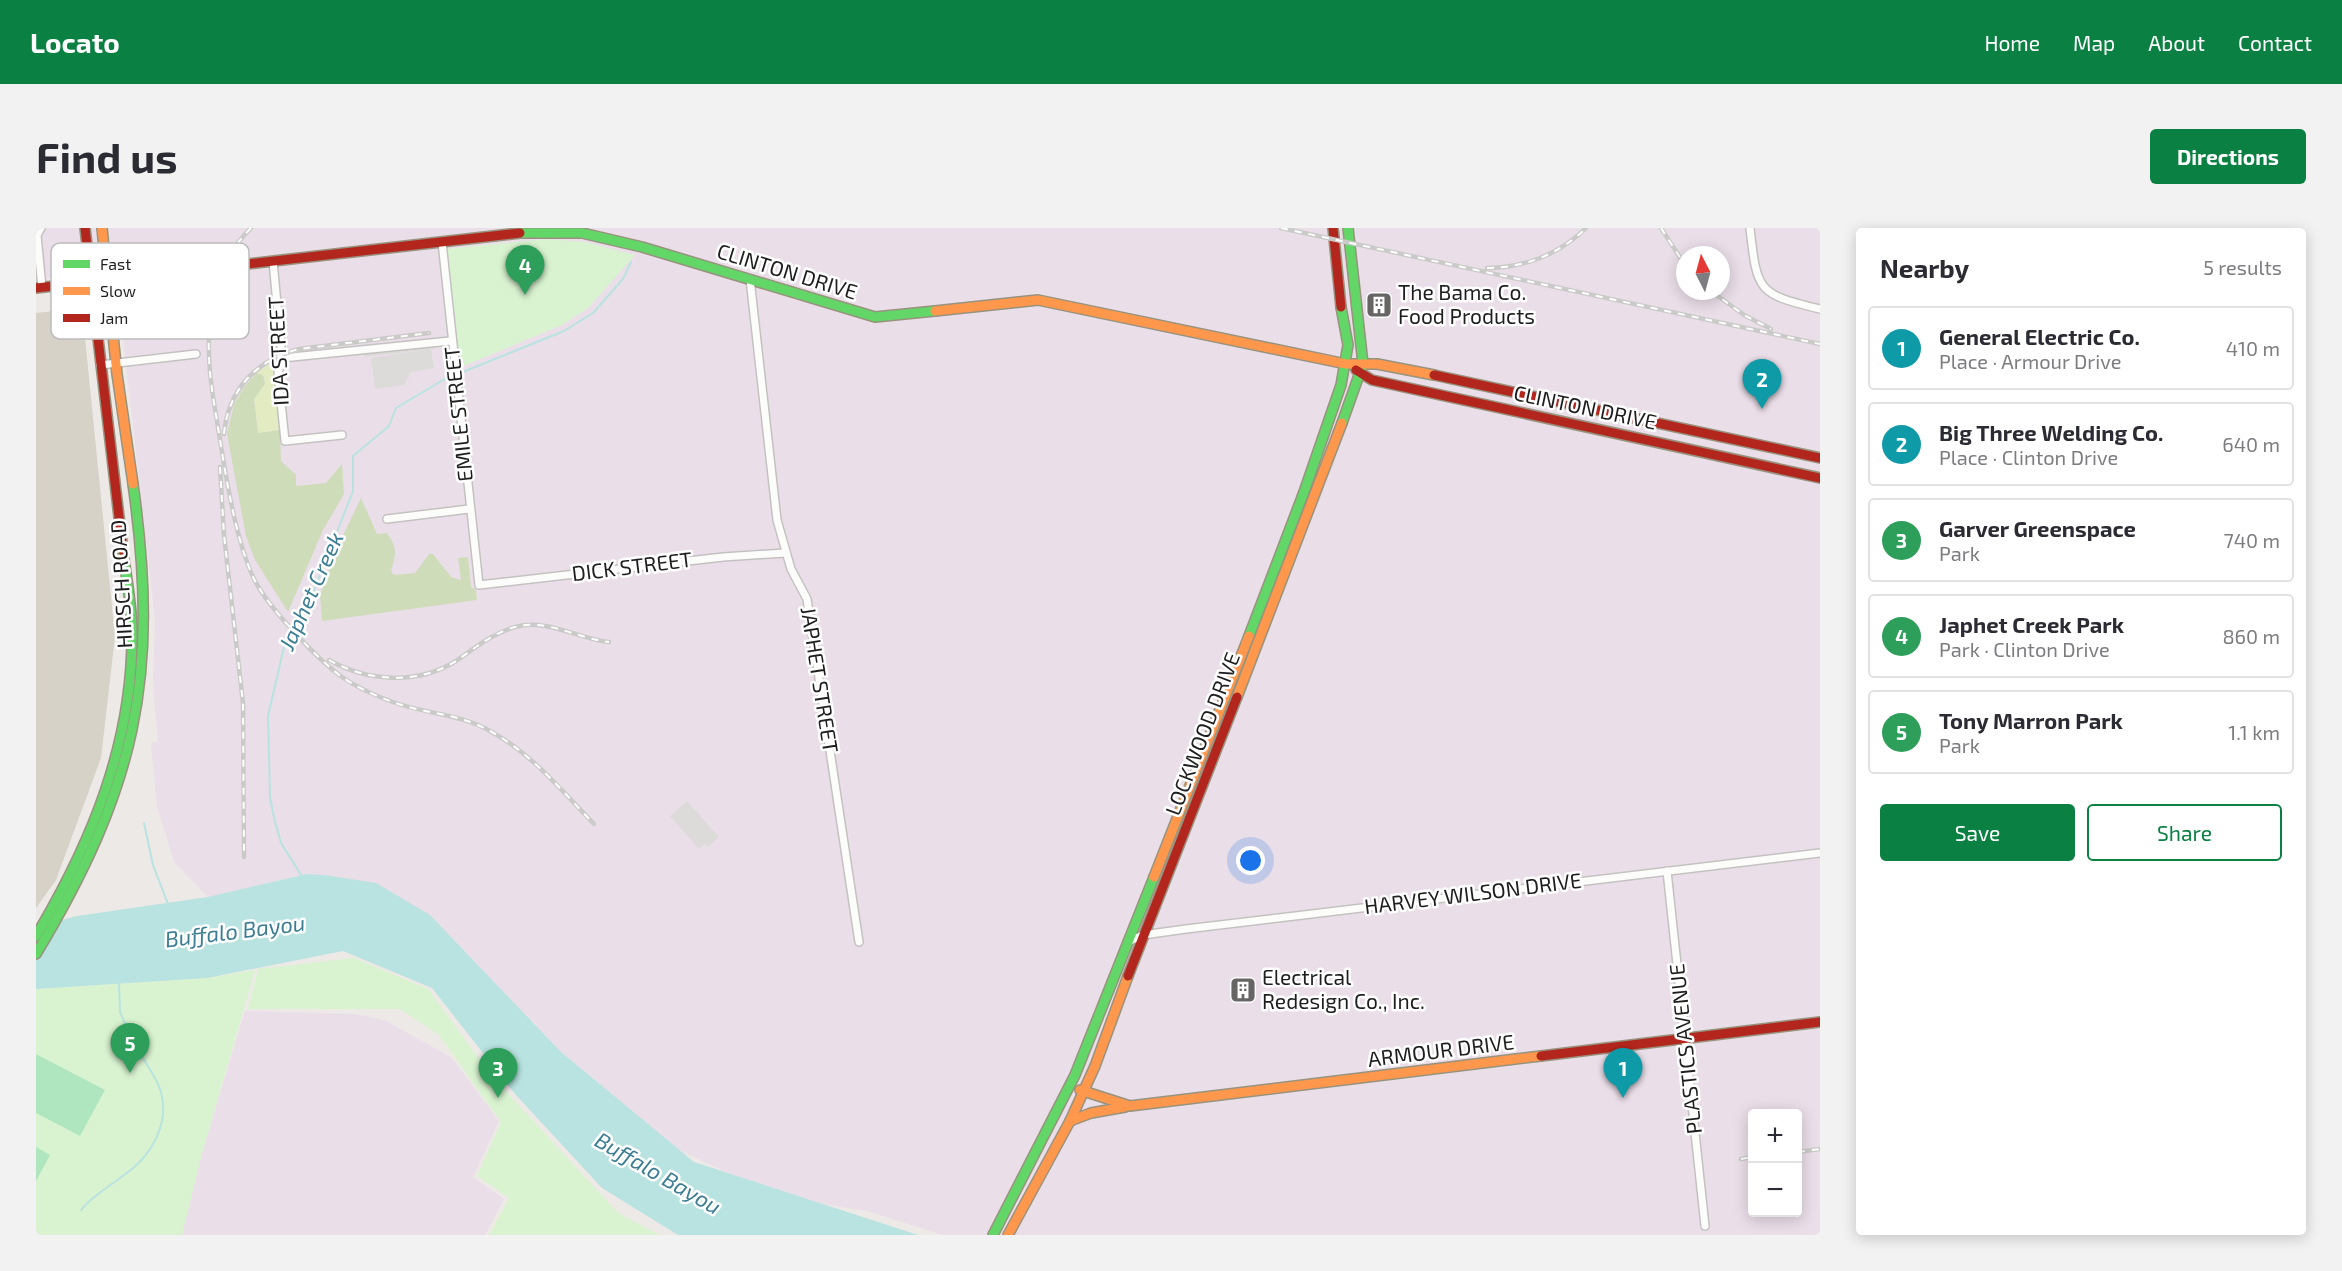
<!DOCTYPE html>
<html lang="en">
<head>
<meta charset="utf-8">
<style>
  body { margin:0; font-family:"Exo 2",sans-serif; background:#f2f2f3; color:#2b2b33 }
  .controls { position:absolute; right:18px; bottom:18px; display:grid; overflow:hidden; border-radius:6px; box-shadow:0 3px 15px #0003 }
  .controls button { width:54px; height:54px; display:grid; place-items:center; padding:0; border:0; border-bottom:2px solid #e1e1e2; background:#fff; color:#2b2b33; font:30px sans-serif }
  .compass { position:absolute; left:1640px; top:18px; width:54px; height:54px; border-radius:50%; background:#fff; box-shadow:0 3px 15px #0003; rotate:354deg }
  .you { position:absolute; left:1215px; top:633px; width:21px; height:21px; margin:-15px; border:4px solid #fff; border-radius:50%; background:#1a73e8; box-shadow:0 0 0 9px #1a73e833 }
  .badge { display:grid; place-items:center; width:39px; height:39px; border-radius:50%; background:#0b8043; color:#fff; font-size:20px; font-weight:700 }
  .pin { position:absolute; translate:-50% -50px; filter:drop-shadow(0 2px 3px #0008) }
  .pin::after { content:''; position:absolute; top:32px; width:21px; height:18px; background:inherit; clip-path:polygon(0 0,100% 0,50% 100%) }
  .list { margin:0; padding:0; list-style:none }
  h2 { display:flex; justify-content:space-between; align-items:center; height:78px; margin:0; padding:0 24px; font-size:26px }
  h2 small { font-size:20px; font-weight:400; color:#7c7c81 }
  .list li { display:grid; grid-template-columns:39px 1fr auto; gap:18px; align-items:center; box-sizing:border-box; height:84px; margin:0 12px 12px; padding:0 12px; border:2px solid #e1e1e2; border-radius:6px }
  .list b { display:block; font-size:22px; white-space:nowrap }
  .list p { margin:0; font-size:20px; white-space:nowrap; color:#7c7c81 }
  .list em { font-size:20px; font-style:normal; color:#7c7c81 }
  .actions { display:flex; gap:12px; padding:18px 24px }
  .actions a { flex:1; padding:14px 0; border:2px solid #0b8043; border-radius:6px; text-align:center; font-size:21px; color:#0b8043 }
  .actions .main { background:#0b8043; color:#fff }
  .map { position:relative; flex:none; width:1784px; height:1007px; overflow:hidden; border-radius:6px }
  header { display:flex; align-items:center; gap:36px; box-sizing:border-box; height:84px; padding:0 30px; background:#0b8043; color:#fff }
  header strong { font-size:28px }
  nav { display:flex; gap:33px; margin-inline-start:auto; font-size:21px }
  .intro { display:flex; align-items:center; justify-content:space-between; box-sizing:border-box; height:144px; padding:0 36px }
  h1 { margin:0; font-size:42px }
  .button { padding:15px 27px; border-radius:6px; background:#0b8043; color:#fff; font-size:21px; font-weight:700 }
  main { display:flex; gap:36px; padding:0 36px }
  aside { flex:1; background:#fff; border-radius:6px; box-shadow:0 3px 15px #0003 }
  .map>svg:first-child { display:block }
  .industrial { fill:#eadee8; fill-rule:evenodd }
  .construction { fill:#d7d2c7 }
  .grass { fill:#e3ebc3 }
  .forest { fill:#cfdcba }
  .park { fill:#d9f3d0 }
  .pitch { fill:#afe6c0 }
  .parking { fill:#dddbda }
  .water { fill:#b8e3e0 }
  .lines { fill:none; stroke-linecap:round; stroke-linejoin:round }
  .stream { stroke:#b8e3e0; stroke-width:2 }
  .street-casing { stroke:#c4c2c1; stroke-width:10 }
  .fast-casing { stroke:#98937e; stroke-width:12 }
  .slow-casing { stroke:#98937e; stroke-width:12 }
  .jam-casing { stroke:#98937e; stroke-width:12 }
  .street { stroke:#fcfcfb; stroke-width:7 }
  .fast { stroke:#63d668; stroke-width:9 }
  .slow { stroke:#ff974d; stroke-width:9 }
  .jam { stroke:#b3261e; stroke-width:9 }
  .rail-casing { stroke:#cacac9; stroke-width:4.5 }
  .rail { stroke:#fff; stroke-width:2; stroke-dasharray:7; stroke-linecap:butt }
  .labels { text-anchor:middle; stroke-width:5; stroke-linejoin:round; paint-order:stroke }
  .street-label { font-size:21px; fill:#1e1e1e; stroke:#fff }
  .poi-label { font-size:21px; fill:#1e1e1e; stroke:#fff; text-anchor:start }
  .water-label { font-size:22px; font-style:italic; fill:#3b7d93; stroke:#fff }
  .key { fill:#fff; stroke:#bcbcbc; stroke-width:1.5 }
  .key-label { font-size:16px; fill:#1e1e1e }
</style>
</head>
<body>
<header>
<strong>Locato</strong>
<nav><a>Home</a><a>Map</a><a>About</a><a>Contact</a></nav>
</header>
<div class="intro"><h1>Find us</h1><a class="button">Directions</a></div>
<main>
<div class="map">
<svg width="1784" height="1007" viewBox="0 0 1784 1007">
  <rect width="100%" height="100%" fill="#ede9e6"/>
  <!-- industrial -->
  <g class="industrial">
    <path d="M0 0H1784V1007H906L832 983 746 970 643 922 525 824 394 687 271 646 172 669 138 634 121 578 115 515 122 514 117 458 119 391 79 42 0 52ZM1649 27H1685V63H1649ZM1716 886H1762V984H1716Z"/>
    <polygon points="209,783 318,786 348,792 415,829 463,893 437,949 468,971 449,1007 146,1007 165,929"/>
  </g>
  <!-- construction -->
  <polygon class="construction" points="46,80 79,409 65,530 20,652 0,680 0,85"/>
  <!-- grass -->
  <polygon class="grass" points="238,132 244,202 222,205 218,170 229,156 227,147 220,145"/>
  <!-- forest -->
  <g class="forest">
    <polygon points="220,145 227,147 229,156 218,171 222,205 244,202 245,233 260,247 260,258 290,255 306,236 308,266 287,302 252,384 219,332 210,308 191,206 198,176 208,159"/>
    <path d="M325 270 341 306 351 305C362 321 360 326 355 343L358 347 379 345 394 325 397 326 415 349 425 352 422 330 432 329 435 359 440 362 441 372 286 393 284 367 302 318Z"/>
  </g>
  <!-- park -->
  <g class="park">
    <polygon points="510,11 549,14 599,27 552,80 526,97 423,140 410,21"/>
    <polygon points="318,730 392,761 454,846 582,985 624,1007 453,1007 473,970 441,948 465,894 403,807 364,781 212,781 222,741"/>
    <polygon points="219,742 165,929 146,1007 0,1007 0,761 171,750"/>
  </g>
  <!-- pitch -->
  <g class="pitch">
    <polygon points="0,826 69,862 44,908 0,885"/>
    <polygon points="0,919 14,927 0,953"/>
  </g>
  <!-- parking -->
  <g class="parking">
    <polygon points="398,117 398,121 395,121 398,140 375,144 368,157 339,161 335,130 389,122 329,129 328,125"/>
    <polygon points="651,573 683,609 672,619 669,616 663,621 634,588"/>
  </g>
  <!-- water -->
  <polygon class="water" points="271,646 288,647 340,655 394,687 525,824 658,934 882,1007 642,1007 566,960 479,866 396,760 307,723 171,750 0,761 0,699 41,688 172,669"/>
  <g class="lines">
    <!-- stream -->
    <g class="stream">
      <polyline points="108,595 117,637 132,676"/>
      <polyline points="267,650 245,615 238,590 234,569 232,488 251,406 272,378 317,263 317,228 353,198 360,180 407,152 528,103 557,85 587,51 595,34"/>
      <polyline points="83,756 84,784 93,805"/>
      <path d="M45 982C57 967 73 959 88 947 117 927 137 891 122 856 116 843 107 832 101 819"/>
    </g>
    <defs>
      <g id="street">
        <polyline points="5,0 1,7 6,60"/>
        <path d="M1714 0C1721 63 1721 66 1784 81"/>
        <polyline points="406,14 443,357 687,329 749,325"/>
        <polyline points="237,33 246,130 242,145 249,213 306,207"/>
        <polyline points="714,51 741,292 755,341 771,371 823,714"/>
        <polyline points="246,130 414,113"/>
        <polyline points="64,137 160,126"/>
        <polyline points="351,291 433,281"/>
        <polyline points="1631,643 1669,998"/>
        <polyline points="1092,714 1107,707 1150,701 1784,625"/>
      </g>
      <g id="fast">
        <polyline points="484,5 546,5 606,19 839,89 899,83"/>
        <polyline points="1306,195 1327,136 1312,0"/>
        <polyline points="1213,408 1268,264 1305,157 1312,117 1305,79"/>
        <path d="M0 708C56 614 97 515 96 404 96 377 90 349 87 323"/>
        <path d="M0 726C100 559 124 449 97 256"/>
        <polyline points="957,1007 1039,847 1118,649"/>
      </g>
      <g id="slow">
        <polyline points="66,0 81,146 97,256"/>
        <polyline points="899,83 1002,72 1310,136 1341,136 1398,147"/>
        <polyline points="1201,469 1306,195"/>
        <polyline points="1118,649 1213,408"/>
        <polyline points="1044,862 1094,878 1505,828"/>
        <polyline points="1034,893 1055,885 1089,879"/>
        <polyline points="972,1007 1034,893 1059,838 1092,748"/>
      </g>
      <g id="jam">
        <polyline points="49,0 87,323"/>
        <polyline points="1297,0 1305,79"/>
        <polyline points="0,60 484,5"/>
        <polyline points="1320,142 1336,152 1784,250"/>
        <polyline points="1398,147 1784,230"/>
        <polyline points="1092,748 1201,469"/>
        <polyline points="1505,828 1784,794"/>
      </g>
    </defs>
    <!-- street casing -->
    <use href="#street" class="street-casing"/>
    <!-- fast casing -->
    <use href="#fast" class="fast-casing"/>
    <!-- slow casing -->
    <use href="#slow" class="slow-casing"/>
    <!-- jam casing -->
    <use href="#jam" class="jam-casing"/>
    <!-- street -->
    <use href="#street" class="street"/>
    <!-- fast -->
    <use href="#fast" class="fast"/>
    <!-- slow -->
    <use href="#slow" class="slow"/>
    <!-- jam -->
    <use href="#jam" class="jam"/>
    <defs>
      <g id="rail">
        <path d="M215 0C168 46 168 114 178 175 187 227 196 304 218 351 231 378 281 431 306 449 320 459 338 467 354 473 387 486 423 485 454 503 495 525 526 563 558 596"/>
        <polyline points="1245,0 1784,116"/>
        <polyline points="1625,0 1649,37"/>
        <path d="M1451 40C1488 40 1524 26 1550 0"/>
        <polyline points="1675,63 1708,87 1735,101"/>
        <path d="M188 206C192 162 220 132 263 121L393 105"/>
        <polyline points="184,239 188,307 207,475 208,629"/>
        <path d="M293 432C332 454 382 457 420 433 439 420 457 405 479 399 510 390 543 411 573 414"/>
        <polyline points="1762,924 1784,921"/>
        <polyline points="1705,931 1716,929"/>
      </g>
    </defs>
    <!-- rail casing -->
    <use href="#rail" class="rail-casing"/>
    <!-- rail -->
    <use href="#rail" class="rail"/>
  </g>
  <!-- icons -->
  <defs>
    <symbol id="building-square" viewBox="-11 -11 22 22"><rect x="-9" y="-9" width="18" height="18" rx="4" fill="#666564" stroke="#fff"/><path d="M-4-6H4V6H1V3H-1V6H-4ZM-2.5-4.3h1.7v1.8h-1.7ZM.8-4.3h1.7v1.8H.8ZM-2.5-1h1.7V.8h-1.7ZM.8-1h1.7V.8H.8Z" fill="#fff"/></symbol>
  </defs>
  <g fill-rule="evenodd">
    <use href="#building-square" x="1328" y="62" width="30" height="30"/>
    <use href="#building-square" x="1192" y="747" width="30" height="30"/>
  </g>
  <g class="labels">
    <!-- street labels -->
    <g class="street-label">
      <text transform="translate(751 44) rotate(17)" y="7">CLINTON DRIVE</text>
      <text transform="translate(243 123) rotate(-93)" y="7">IDA STREET</text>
      <text transform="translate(1549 180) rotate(12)" y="7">CLINTON DRIVE</text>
      <text transform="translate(423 186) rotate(-96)" y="7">EMILE STREET</text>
      <text transform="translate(596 339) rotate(-7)" y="7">DICK STREET</text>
      <text transform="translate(86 356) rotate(-93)" y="7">HIRSCH ROAD</text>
      <text transform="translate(783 452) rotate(81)" y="7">JAPHET STREET</text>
      <text transform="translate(1167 506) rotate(-69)" y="7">LOCKWOOD DRIVE</text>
      <text transform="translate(1437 666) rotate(-7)" y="7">HARVEY WILSON DRIVE</text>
      <text transform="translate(1650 821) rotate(-96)" y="7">PLASTICS AVENUE</text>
      <text transform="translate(1405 823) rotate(-7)" y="7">ARMOUR DRIVE</text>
    </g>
    <!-- poi labels -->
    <g class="poi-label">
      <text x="1362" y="72">The Bama Co.<tspan x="1362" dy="24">Food Products</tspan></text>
      <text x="1226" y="757">Electrical<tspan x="1226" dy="24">Redesign Co., Inc.</tspan></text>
    </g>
    <!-- water labels -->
    <g class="water-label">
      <text transform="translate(275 363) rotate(-66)" y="8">Japhet Creek</text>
      <text transform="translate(199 703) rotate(-7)" y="8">Buffalo Bayou</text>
      <text transform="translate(622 945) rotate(30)" y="8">Buffalo Bayou</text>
    </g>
  </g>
  <!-- legend -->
  <rect x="15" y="15" width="198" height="96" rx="9" class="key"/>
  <rect x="27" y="32" width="27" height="8" fill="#63d668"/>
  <rect x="27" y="59" width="27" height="8" fill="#ff974d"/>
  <rect x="27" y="86" width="27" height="8" fill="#b3261e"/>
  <g class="key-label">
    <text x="64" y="42">Fast</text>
    <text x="64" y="69">Slow</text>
    <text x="64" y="96">Jam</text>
  </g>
</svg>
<div class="controls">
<button>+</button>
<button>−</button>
</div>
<svg class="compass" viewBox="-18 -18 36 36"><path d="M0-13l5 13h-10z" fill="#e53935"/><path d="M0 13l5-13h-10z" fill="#7c7c81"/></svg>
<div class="you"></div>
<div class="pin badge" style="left:1587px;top:870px;background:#0f9aa8">1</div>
<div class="pin badge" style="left:1726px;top:181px;background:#0f9aa8">2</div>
<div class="pin badge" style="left:462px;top:870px;background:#2e9e5b">3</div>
<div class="pin badge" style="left:489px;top:67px;background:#2e9e5b">4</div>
<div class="pin badge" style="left:94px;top:845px;background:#2e9e5b">5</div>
</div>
<aside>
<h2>Nearby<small>5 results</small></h2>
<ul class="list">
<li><span class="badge" style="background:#0f9aa8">1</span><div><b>General Electric Co.</b><p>Place · Armour Drive</p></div><em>410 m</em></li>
<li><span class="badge" style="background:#0f9aa8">2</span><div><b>Big Three Welding Co.</b><p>Place · Clinton Drive</p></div><em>640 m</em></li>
<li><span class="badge" style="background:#2e9e5b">3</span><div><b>Garver Greenspace</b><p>Park</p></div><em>740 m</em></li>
<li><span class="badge" style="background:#2e9e5b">4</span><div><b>Japhet Creek Park</b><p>Park · Clinton Drive</p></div><em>860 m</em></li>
<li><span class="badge" style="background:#2e9e5b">5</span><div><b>Tony Marron Park</b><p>Park</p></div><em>1.1 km</em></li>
</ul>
<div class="actions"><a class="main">Save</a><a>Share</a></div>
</aside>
</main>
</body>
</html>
